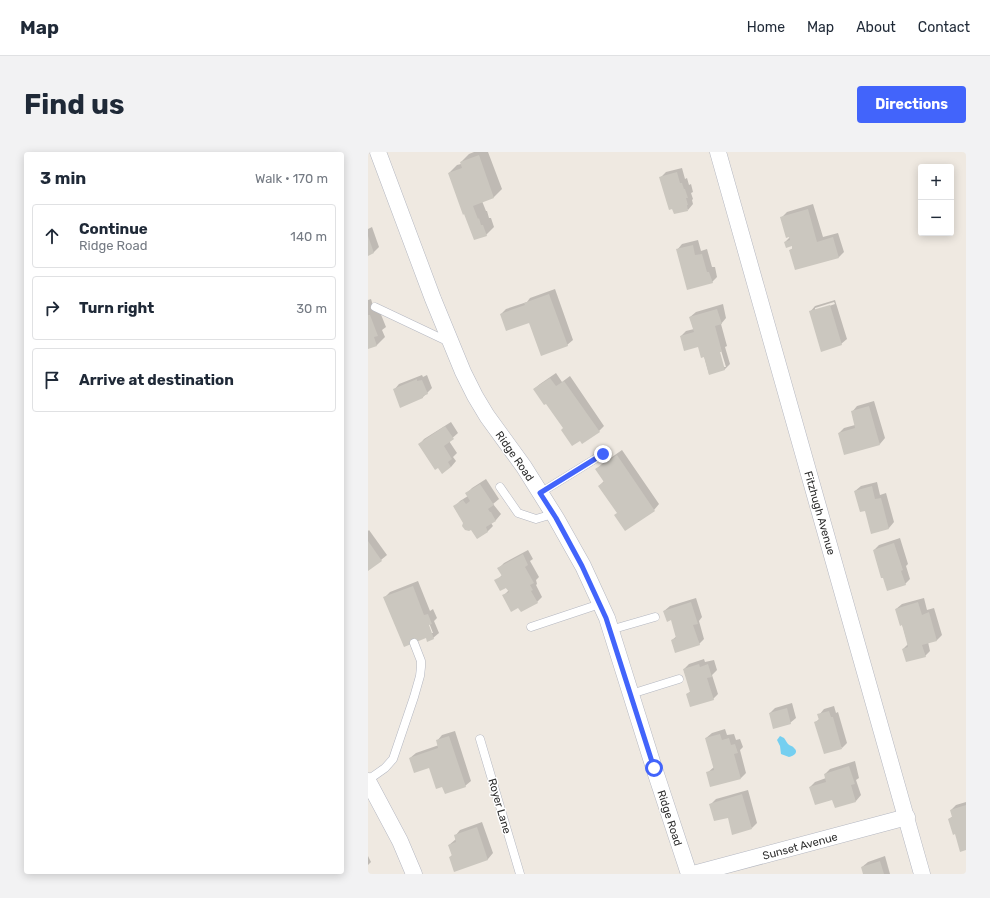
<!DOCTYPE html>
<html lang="en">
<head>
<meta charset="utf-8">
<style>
  body { margin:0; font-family:Rubik,sans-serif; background:#f2f2f3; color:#1f2937 }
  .controls { position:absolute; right:12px; top:12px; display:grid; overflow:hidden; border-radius:4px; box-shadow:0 2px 10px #0003 }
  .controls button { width:36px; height:36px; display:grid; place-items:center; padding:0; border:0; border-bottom:1px solid #e0e1e3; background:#fff; color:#1f2937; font:20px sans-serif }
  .stop { position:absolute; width:12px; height:12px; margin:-9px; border:3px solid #4264fb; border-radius:50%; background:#fff }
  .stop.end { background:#4264fb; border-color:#fff; box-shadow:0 1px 4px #0008 }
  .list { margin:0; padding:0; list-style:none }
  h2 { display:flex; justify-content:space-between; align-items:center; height:52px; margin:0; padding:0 16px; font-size:17px }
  h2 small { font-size:13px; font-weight:400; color:#747a83 }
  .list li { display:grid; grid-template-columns:26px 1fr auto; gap:12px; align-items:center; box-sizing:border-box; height:64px; margin:0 8px 8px; padding:0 8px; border:1px solid #e0e1e3; border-radius:4px }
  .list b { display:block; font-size:15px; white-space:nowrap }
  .list p { margin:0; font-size:13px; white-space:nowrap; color:#747a83 }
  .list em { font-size:13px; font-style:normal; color:#747a83 }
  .icon { flex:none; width:22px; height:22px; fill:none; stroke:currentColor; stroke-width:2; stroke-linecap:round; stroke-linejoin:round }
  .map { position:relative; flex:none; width:598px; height:722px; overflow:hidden; border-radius:4px }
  header { display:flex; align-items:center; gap:24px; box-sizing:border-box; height:56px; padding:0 20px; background:#fff; border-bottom:1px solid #e0e1e3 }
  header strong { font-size:19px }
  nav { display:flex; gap:22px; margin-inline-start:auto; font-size:14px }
  .intro { display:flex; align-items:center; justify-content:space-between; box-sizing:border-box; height:96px; padding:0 24px }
  h1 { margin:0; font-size:28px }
  .button { padding:10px 18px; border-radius:4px; background:#4264fb; color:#fff; font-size:14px; font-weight:700 }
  main { display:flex; gap:24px; padding:0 24px }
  aside { flex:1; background:#fff; border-radius:4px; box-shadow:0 2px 10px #0003 }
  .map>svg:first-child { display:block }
  .water { fill:#75cff0 }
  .shadow { fill:#0003; fill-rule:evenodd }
  .building { fill:#cbc7bf }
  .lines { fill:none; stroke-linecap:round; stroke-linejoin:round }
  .service-casing { stroke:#b4b7c1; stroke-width:9 }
  .minor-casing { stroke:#b4b7c1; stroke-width:17 }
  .service { stroke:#fff; stroke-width:8 }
  .minor { stroke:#fff; stroke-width:16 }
  .route { stroke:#4264fb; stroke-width:5 }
  .labels { text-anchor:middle; stroke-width:3; stroke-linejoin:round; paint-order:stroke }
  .street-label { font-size:11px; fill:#2e2e2e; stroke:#fff }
</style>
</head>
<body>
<header>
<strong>Map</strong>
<nav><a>Home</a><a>Map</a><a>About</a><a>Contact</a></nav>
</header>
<div class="intro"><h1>Find us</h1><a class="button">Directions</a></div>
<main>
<aside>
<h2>3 min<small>Walk · 170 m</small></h2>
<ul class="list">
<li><svg class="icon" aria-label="ahead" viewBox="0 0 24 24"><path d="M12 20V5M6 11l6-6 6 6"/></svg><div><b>Continue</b><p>Ridge Road</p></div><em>140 m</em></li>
<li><svg class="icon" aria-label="right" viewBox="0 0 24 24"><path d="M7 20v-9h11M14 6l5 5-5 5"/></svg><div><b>Turn right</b></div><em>30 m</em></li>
<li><svg class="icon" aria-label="arrive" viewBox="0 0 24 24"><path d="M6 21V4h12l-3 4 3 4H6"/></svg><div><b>Arrive at destination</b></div></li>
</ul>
</aside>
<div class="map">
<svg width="598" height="722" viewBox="0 0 598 722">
  <rect width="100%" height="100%" fill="#efe9e1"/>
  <!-- water -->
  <path class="water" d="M412 584 416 586C417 587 419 591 420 592 422 594 425 594 426 596 431 600 426 604 421 605L413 602 412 594 409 588Z"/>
  <!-- shadow -->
  <g class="shadow">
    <polygon points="106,0 120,0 134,37 126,45 114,49 118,59 119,59 121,66 123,66 126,75 118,83 81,21 89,13 93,12 93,10 101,2"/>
    <polygon points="314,16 317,27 319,26 321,33 323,32 325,40 323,41 325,47 324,48 325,52 320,58 293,25 298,20"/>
    <polygon points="445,52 455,85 470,81 476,100 471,105 422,98 425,96 424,93 417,90 424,83 413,66 419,60"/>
    <polygon points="4,75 11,95 6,100 0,103 0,77"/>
    <polygon points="330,88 333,99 339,97 344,115 347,115 349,125 344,130 309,98 314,92"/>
    <polygon points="187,137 205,188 199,193 161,169 133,162 138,157 159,150 162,146"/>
    <polygon points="3,147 6,157 10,155 18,175 14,178 17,185 9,193 0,196 0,148"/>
    <path d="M467 148 479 187 473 192 442 160 447 154ZM466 150 467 152 447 159V156Z"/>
    <path d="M355 152 358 166 353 172 359 194 357 195 362 212 357 217 341 222 336 204 331 194 313 184 318 179 326 177 322 165 328 160ZM352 195 358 215H355L350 196Z"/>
    <polygon points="188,221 194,230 202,224 236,274 231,279 212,288 196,276 178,250 166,237 172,232"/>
    <polygon points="54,223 55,225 59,223 64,236 55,245 26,238 31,232"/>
    <polygon points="506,249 517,286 512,292 471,281 476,276 487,273 484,260 489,254"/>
    <polygon points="83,270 90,281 81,289 89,301 85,305 88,309 83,315 70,314 51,293 56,287"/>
    <polygon points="254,298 291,352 286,358 250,361 231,334 236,329 229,317 234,312"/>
    <polygon points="118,327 131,347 125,352 133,362 128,368 123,371 125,374 120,379 109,386 103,376 96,370 86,355 92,349 100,344 99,341 104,336"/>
    <polygon points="509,330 512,343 518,341 526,370 521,376 504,380 498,357 487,339 493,334"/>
    <polygon points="1,378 19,403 13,408 0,417 0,379"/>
    <polygon points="532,386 540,412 538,414 542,427 537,432 506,398 511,393"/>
    <polygon points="160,398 165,407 162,409 171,425 168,428 169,432 168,433 174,445 169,450 150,454 135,444 141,438 128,429 134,423 131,416 136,411"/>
    <path d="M50 429 62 459 65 457 69 466 66 469 71 481 65 486 58 485 17 445 22 440ZM60 468 65 481H62Z"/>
    <polygon points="328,446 334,465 331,469 336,487 331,492 304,488 309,484 304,467 296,459 302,454"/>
    <polygon points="556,446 559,458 566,456 574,483 569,488 560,490 562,499 557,504 535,497 540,492 534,472 528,457 534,452"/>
    <polygon points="336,507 337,510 346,508 349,518 344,523 350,542 345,547 319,542 323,539 316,517 321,512"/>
    <polygon points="424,551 428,566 422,571 402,561 407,556"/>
    <polygon points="466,554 468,561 470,560 479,591 474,596 448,570 452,566 451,563 456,557"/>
    <polygon points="357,577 359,583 366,582 368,588 372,587 375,595 372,598 378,621 373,626 339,621 346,615 338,586 344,581"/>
    <polygon points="87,579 103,629 97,634 75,634 62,615 42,606 48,601 71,593 69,589 74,583"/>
    <polygon points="487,609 491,626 488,628 493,643 488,649 465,647 442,635 447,630 458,626 457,622 462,617"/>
    <polygon points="380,638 389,671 384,676 343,652 348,647"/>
    <polygon points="598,650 598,697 587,681 581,667 585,664 583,658 588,653"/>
    <polygon points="114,670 125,701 120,707 87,718 82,705 85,702 81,693 88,687 87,684 92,678"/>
    <polygon points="0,704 3,710 0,713"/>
    <polygon points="517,704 522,722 496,722 494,715 500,710"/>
  </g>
  <!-- building -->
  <g class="building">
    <polygon points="111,3 126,46 105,54 110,67 111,66 113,73 115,73 119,84 106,88 96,62 95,63 80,21 94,16 92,10"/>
    <polygon points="309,20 312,31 314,31 316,37 317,37 320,46 318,46 320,53 319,53 320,59 306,62 304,57 301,58 291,25"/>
    <polygon points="440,57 449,90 465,85 471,106 427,118 421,98 424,97 424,94 418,96 416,90 422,88 421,85 418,86 412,65"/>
    <polygon points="0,84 6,101 0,104"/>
    <polygon points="325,93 327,103 334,102 339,120 341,120 345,131 319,138 308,97"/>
    <polygon points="181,142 200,194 173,204 161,171 138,179 132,162 157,153 156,151"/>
    <polygon points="462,153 474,193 453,200 441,159"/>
    <polygon points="349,157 354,172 347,174 354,200 352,200 357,218 341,223 336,205 333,206 330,195 316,199 312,184 326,180 321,165"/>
    <polygon points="0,163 2,163 10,184 6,185 9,194 0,197"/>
    <polygon points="182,226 188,234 196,229 232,280 214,292 212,289 204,294 193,278 195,276 178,252 176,253 165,237"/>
    <polygon points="49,227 49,229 54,228 60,242 55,244 55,246 32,256 25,237"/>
    <polygon points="501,254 512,293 476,303 470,281 487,276 483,259"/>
    <polygon points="77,274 86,287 76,294 84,307 80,310 83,315 74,322 70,316 67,318 50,292"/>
    <polygon points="249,303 287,359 257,379 246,363 249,361 230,334 236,330 227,317"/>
    <polygon points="112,332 126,353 120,357 122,360 123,360 128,369 118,375 120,380 109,387 103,378 101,379 97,378 94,374 95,371 85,354 95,348 98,352 102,349 97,341"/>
    <polygon points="504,334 507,347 513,346 521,377 503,382 497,359 492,360 486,339"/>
    <polygon points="0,389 14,409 0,419"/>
    <polygon points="526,391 535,418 533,419 538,433 519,439 515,426 513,426 505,398"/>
    <polygon points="155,402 160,413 157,415 166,431 162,433 165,438 163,439 170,451 153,460 150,456 143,460 134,443 141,440 138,436 132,439 126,428 134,424 129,416"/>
    <polygon points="45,434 56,463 60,462 64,472 61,473 66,487 59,490 58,486 36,495 15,445"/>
    <polygon points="323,450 330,472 325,473 332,493 307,501 303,488 308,486 303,468 299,470 295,459"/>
    <polygon points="550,450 554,463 561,460 569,489 554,493 558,505 538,510 534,497 540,495 534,473 532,474 527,457"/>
    <polygon points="331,512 332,515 340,512 344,525 339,526 346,548 322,555 318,542 322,540 315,517"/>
    <polygon points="419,556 423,572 405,577 401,561"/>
    <polygon points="461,559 463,565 465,565 474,597 456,602 446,570 451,568 449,562"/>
    <polygon points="352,582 354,588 361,586 363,593 367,592 370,601 366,602 373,627 342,635 338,620 346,618 337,586"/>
    <polygon points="81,584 98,635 77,642 74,635 68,637 61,616 46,621 41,606 70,596 68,588"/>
    <polygon points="481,614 487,632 483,633 488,650 467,656 464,648 447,653 441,635 458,630 456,622"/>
    <polygon points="374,642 384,677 364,683 360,666 346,669 341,652"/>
    <polygon points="598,653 598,698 592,700 587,682 585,683 580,667 584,665 582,658"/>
    <polygon points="109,675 120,708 86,720 81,705 84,704 80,693 88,690 86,683"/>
    <polygon points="512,709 516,722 495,722 493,715"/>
  </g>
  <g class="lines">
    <defs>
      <g id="service">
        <polyline points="7,155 81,190"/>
        <polyline points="132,335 150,361 168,367 185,362"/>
        <polyline points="172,341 235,302"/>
        <polyline points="163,475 232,452"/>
        <polyline points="242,478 287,465"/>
        <polyline points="263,542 311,527"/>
        <polyline points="112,587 152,722"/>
        <polyline points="0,628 17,616 25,607 46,545 52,524 53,515 53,509 46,491"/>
      </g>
      <g id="minor">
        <polyline points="10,0 65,147 95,220 107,244 119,264 156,315 188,366 215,414 239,466 286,616 321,722"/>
        <polyline points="350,0 554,722"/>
        <polyline points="0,629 32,689 46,722"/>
        <polyline points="325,722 539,665"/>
      </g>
    </defs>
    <!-- service casing -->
    <use href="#service" class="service-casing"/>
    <!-- minor casing -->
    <use href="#minor" class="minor-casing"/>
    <!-- service -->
    <use href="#service" class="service"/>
    <!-- minor -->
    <use href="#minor" class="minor"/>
  </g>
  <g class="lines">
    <!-- route -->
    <polyline class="route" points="235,302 172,341 188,366 214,414 238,466 286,616"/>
  </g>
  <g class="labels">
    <!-- street labels -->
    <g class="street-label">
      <text transform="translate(147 304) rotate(55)" y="4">Ridge Road</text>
      <text transform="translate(452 361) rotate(74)" y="4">Fitzhugh Avenue</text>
      <text transform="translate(132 654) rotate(74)" y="4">Royer Lane</text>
      <text transform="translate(302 666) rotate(72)" y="4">Ridge Road</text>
      <text transform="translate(432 694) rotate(-15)" y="4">Sunset Avenue</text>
    </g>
  </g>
</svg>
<div class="controls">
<button>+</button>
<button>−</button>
</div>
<div class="stop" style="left:286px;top:616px"></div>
<div class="stop end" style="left:235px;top:302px"></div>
</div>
</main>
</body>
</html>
